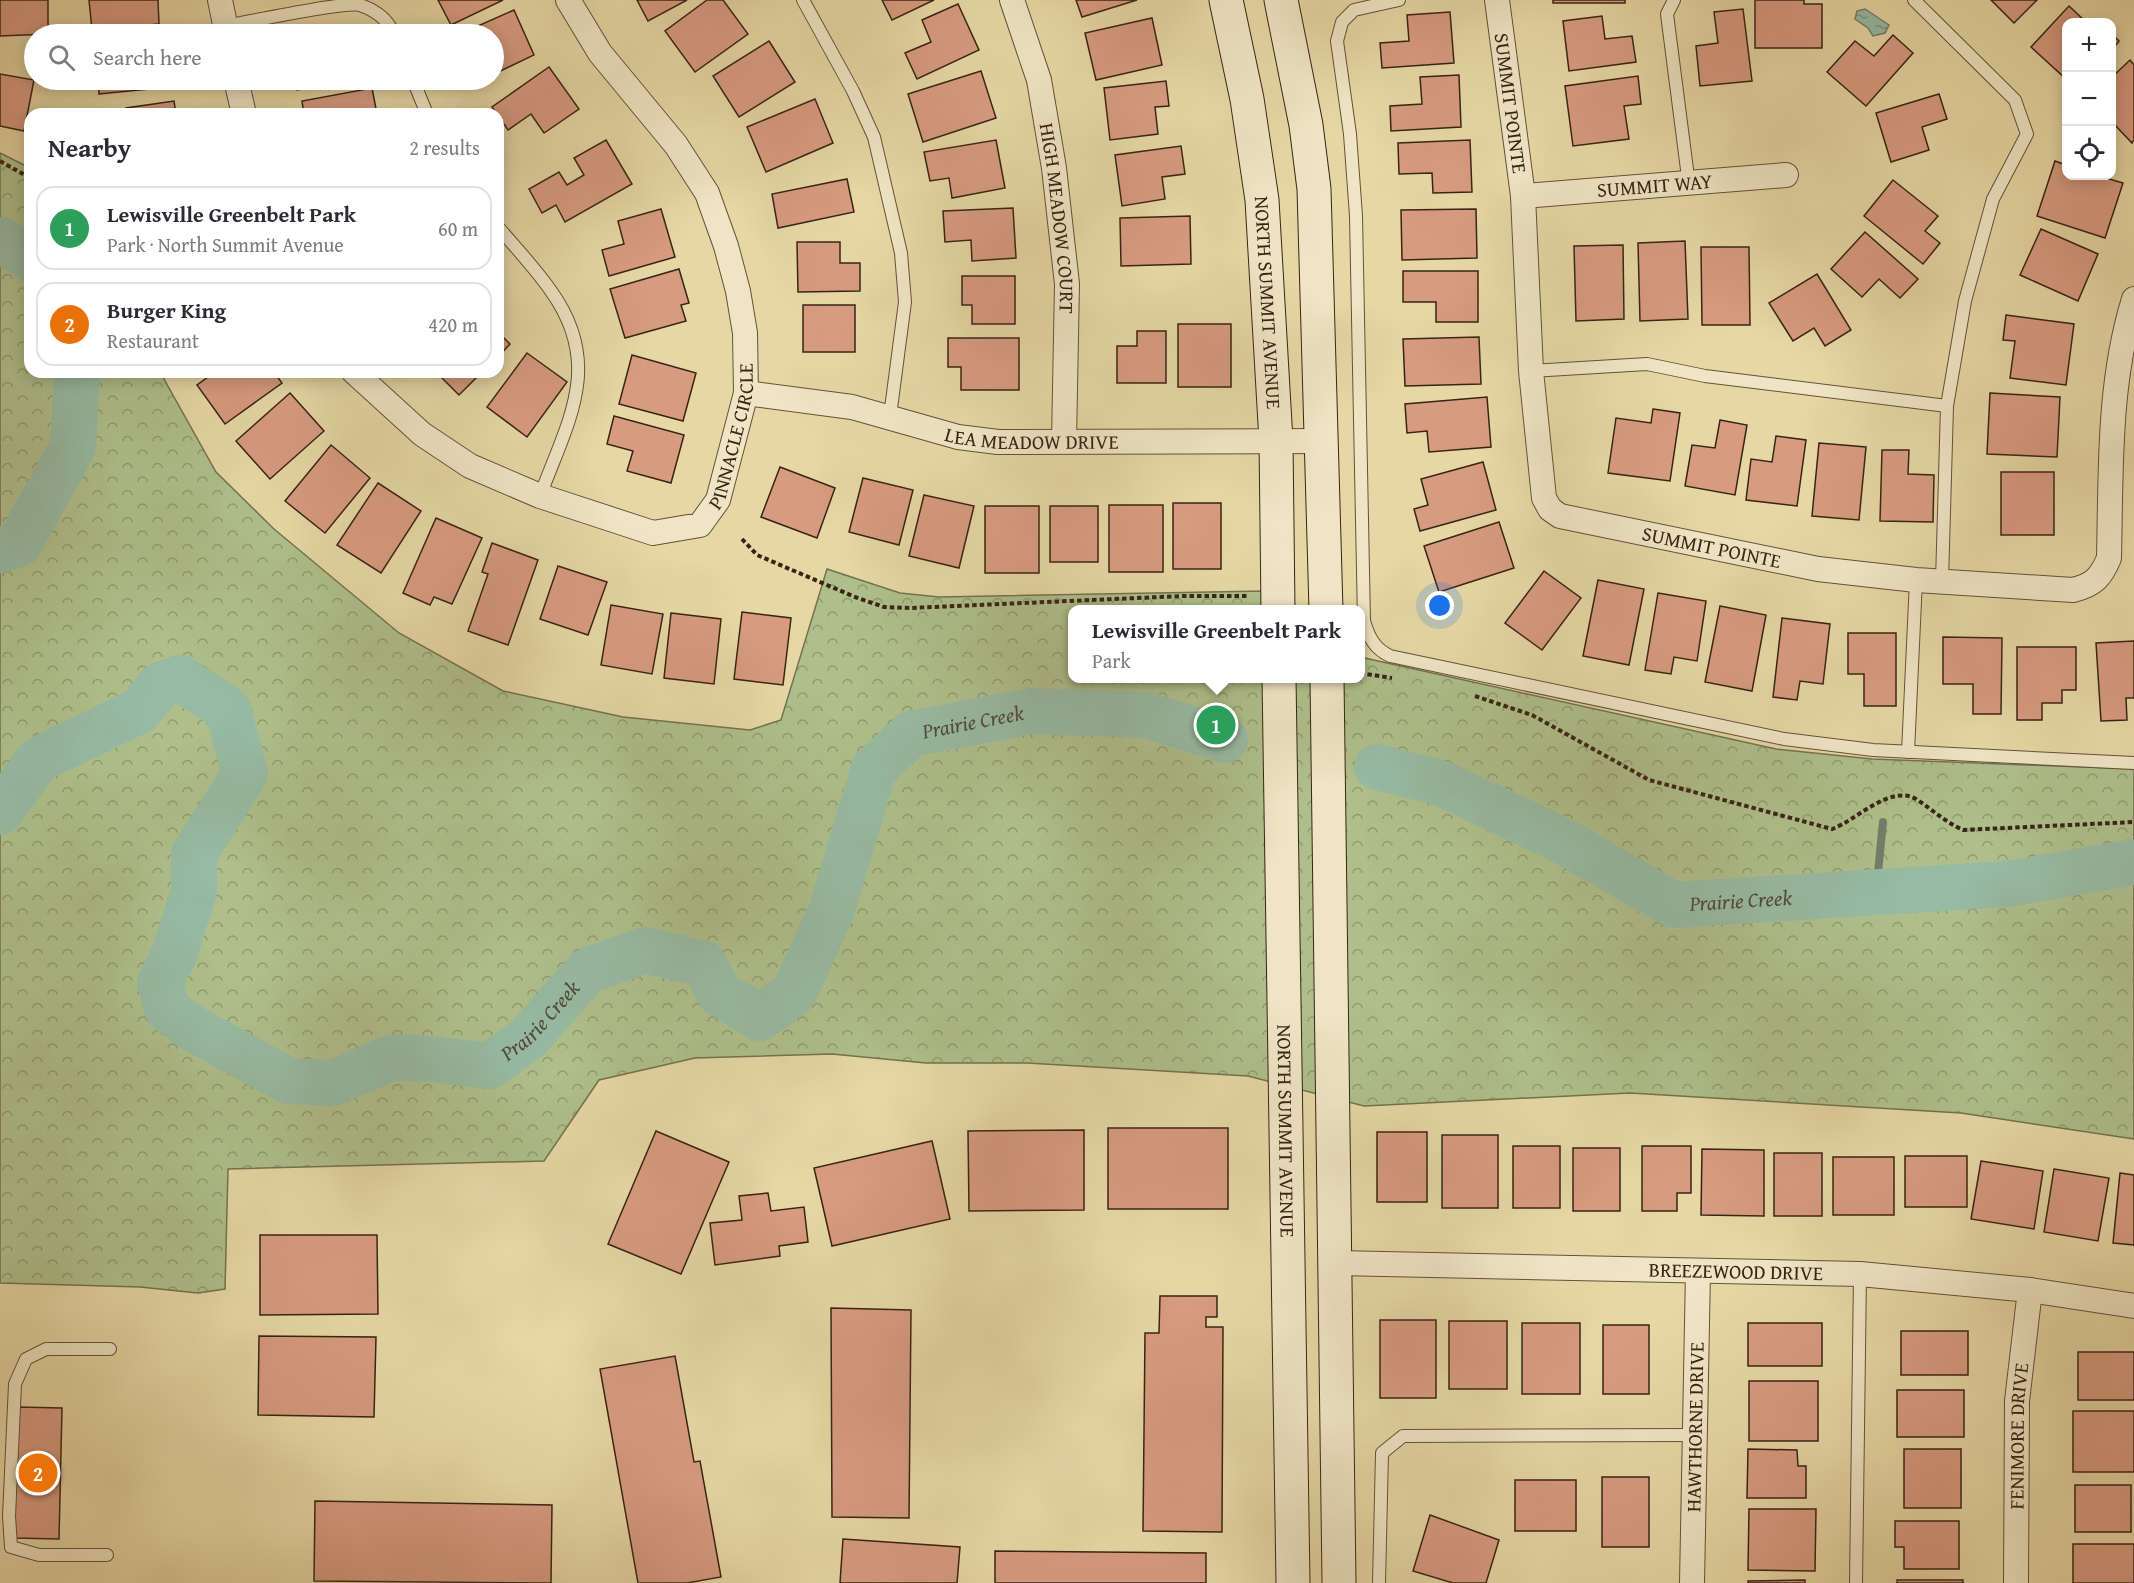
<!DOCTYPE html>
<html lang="en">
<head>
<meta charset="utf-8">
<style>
  body { margin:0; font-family:"Gentium Book Plus",serif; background:#f2f2f3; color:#2b2b33 }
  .controls { position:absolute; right:18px; top:18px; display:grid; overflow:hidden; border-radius:12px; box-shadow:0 3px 15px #0003 }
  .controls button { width:54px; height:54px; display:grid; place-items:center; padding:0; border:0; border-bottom:2px solid #e1e1e2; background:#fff; color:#2b2b33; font:30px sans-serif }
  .you { position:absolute; left:1440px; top:606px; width:21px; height:21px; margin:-15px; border:4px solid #fff; border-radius:50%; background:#1a73e8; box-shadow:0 0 0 9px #1a73e833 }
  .badge { display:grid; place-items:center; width:39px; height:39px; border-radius:50%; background:#0f766e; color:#fff; font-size:20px; font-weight:700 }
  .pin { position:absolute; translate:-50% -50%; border:3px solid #fff; box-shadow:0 2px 6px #0006 }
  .popup { position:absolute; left:1068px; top:605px; width:297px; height:78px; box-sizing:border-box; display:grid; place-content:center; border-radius:12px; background:#fff; filter:drop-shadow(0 2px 4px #0005); font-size:20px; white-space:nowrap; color:#7c7c81 }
  .popup b { font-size:22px; color:#2b2b33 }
  .popup::after { content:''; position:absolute; left:50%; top:100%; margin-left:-12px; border:12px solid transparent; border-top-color:#fff }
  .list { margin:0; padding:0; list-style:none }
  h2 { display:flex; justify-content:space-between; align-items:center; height:78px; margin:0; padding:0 24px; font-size:26px }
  h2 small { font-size:20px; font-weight:400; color:#7c7c81 }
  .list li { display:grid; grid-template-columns:39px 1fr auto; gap:18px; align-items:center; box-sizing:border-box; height:84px; margin:0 12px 12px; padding:0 12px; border:2px solid #e1e1e2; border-radius:18px }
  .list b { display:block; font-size:22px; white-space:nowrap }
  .list p { margin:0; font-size:20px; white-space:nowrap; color:#7c7c81 }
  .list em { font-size:20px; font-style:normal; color:#7c7c81 }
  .icon { flex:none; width:33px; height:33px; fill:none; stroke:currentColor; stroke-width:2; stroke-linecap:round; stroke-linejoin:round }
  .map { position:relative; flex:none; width:2134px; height:1583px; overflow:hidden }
  .search { position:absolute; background:#fff; box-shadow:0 3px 15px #0003; left:24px; top:24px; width:480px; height:66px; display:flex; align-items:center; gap:15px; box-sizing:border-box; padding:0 21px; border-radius:33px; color:#7c7c81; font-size:22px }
  .panel { position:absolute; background:#fff; box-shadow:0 3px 15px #0003; left:24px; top:108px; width:480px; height:270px; border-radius:18px }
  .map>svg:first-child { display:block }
  .park { fill:url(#park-crowns); stroke:#737250; stroke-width:1.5 }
  .water { fill:url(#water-ripples); stroke:#717e6a; stroke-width:1.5 }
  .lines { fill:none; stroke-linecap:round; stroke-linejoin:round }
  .stream { stroke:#717e6a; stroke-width:8 }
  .river { stroke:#97baa3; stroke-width:46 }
  .building { fill:#d79b80; stroke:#382415; stroke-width:1.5 }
  .service-casing { stroke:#645139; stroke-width:14 }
  .minor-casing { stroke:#645139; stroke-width:26 }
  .secondary-casing { stroke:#382415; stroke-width:35 }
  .path { stroke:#382415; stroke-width:4; stroke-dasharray:4.5 3; stroke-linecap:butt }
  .service { stroke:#efe5c4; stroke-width:12 }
  .minor { stroke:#efe5c4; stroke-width:24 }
  .secondary { stroke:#efe5c4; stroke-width:33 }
  .labels { text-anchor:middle; stroke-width:4.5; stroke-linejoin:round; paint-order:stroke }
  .street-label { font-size:20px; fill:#382415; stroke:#efe5c4 }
  .water-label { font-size:21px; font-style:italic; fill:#504a38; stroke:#efe5c4 }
</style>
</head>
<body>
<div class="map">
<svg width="2134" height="1583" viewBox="0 0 2134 1583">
  <defs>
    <pattern id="park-crowns" width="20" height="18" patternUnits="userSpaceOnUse" patternTransform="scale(1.5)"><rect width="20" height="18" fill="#aebf8b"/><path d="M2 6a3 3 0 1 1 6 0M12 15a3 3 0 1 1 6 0" fill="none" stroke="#8f9b70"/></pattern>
    <pattern id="water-ripples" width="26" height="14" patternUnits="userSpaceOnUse" patternTransform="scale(1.5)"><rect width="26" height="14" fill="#97baa3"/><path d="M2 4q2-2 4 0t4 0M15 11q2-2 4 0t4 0" fill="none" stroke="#7c9784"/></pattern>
  </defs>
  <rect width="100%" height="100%" fill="#e6d7a5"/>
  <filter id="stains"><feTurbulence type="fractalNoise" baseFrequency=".00333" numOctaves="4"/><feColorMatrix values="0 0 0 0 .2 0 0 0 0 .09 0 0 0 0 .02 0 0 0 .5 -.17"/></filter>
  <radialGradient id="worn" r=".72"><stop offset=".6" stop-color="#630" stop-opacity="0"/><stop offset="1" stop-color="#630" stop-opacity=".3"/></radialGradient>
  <!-- park -->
  <polygon class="park" points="0,153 30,168 30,372 160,372 216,472 274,529 399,633 503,691 623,717 750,730 781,720 827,569 900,593 939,597 1264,591 1264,609 1072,610 1072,678 1360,678 1360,657 1776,749 1872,759 2134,769 2134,1139 1961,1113 1630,1093 1364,1106 1248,1076 1027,1063 926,1063 832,1054 695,1058 599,1080 544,1161 228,1169 225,1289 198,1293 140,1287 0,1283"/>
  <!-- water -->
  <polygon class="water" points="1865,9 1889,25 1885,33 1873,36 1868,28 1855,19 1857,11"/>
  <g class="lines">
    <!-- stream -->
    <polyline class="stream" points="1876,893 1883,822"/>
    <!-- river -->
    <g class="river">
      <polyline points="0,240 30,258"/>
      <polyline points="0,550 19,544 73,447 77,372"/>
      <path id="s1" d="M1377 767 1441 783 1565 842 1674 905 2007 884 2134 862"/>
      <path id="s2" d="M0 812 39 759 139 711 160 685 180 678 228 710 245 774 194 854V891L175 952 160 983 167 1009 192 1028 289 1081 333 1083 391 1058H422L490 1066 529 1037 587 971 645 950 704 964 719 993 760 1018 794 993 831 912 874 769 911 734 1031 711 1147 715 1225 740"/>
    </g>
  </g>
  <!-- building -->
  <g class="building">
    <polygon points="0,0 48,0 48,34 0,36"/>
    <polygon points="89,0 158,0 159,24 92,30"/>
    <polygon points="438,0 503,0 451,25"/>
    <polygon points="637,0 687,0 648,21"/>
    <polygon points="707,0 723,0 748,34 695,72 665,31"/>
    <polygon points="882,0 934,0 892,20"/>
    <polygon points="1076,0 1137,0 1082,17"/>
    <rect x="1553" y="0" width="72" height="3"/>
    <polygon points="1755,0 1804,0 1804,4 1822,4 1822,48 1755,48"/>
    <polygon points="1991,0 2037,0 2014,23"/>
    <polygon points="958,4 979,50 917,79 905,53 931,42 922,20"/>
    <polygon points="2069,6 2086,22 2066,22 2066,79 2031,47"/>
    <polygon points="1743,9 1752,81 1700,86 1696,46 1718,43 1714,12"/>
    <polygon points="514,10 534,55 494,74 494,34 460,34"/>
    <polygon points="1450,12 1454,63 1382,68 1380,43 1409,41 1407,15"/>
    <polygon points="1602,16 1605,39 1632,36 1636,62 1569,71 1563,21"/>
    <polygon points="1152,18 1162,65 1096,80 1085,33"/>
    <polygon points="2112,34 2119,41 2112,50"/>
    <polygon points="1893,35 1913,53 1866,106 1827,72 1855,41 1874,56"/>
    <polygon points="769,41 795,82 739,117 713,76"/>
    <polygon points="2130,60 2134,65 2134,140 2132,143 2112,122 2112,77"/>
    <polygon points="549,67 579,109 544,133 531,114 508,130 492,107"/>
    <polygon points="981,71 996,118 923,142 908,94"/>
    <polygon points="0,74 34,80 24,131 0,126"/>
    <polygon points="1459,75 1461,127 1391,131 1390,106 1422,104 1420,77"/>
    <polygon points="1638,76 1641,104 1624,106 1629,139 1573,146 1565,86"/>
    <polygon points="98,80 169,80 170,87 99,94"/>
    <polygon points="294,80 352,80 297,90"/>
    <polygon points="1166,81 1169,106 1155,107 1158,134 1110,140 1104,88"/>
    <polygon points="372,88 377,114 304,114 302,101"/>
    <polygon points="1939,94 1947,119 1922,127 1929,150 1891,162 1876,113"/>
    <polygon points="815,99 833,143 766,172 747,127"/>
    <polygon points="174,101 176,114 127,114 126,108"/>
    <polygon points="606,140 632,184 565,222 556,205 542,213 529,189 559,172 567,185 584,175 574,158"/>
    <polygon points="996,140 1005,188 952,198 949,178 930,181 924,152"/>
    <polygon points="1470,140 1472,192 1433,193 1432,173 1399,174 1398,143"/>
    <polygon points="1181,146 1185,174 1162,177 1165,199 1122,206 1115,155"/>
    <polygon points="2055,161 2066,165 2066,176 2099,176 2123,183 2105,238 2037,216"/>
    <polygon points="847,179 854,212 778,228 772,194"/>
    <polygon points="1893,180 1938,216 1925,231 1940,243 1923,264 1864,216"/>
    <polygon points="1013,208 1016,258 972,261 971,240 945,242 943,211"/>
    <polygon points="661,209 675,257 609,276 602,250 624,244 618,221"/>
    <polygon points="1476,209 1477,258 1402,260 1401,210"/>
    <polygon points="1190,216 1191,264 1121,266 1120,218"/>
    <polygon points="2041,229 2098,254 2078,301 2020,275"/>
    <polygon points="1865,232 1918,279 1900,298 1879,279 1862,297 1831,269"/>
    <polygon points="1685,241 1688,319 1640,321 1638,243"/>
    <polygon points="797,242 840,242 840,263 860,263 860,291 798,292"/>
    <polygon points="1623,245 1624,319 1576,321 1574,246"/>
    <polygon points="1701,247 1749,247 1750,325 1702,325"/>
    <polygon points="679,269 689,303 681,305 686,321 625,338 610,289"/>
    <polygon points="1403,271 1478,271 1478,322 1436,322 1436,302 1403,302"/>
    <polygon points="1817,274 1851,330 1825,346 1814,328 1793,341 1769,303"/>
    <polygon points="962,276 1015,276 1015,324 972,324 972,305 962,305"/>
    <rect x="803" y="305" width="52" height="47"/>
    <polygon points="2006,315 2074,324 2066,385 2010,378 2015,341 2003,340"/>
    <rect x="1178" y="324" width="53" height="63"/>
    <polygon points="1137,331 1166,331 1166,383 1117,383 1117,346 1137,346"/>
    <polygon points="498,332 510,344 498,357"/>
    <polygon points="1479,337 1481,384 1405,386 1403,339"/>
    <polygon points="948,338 1019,338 1019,390 961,390 961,367 948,367"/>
    <polygon points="527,353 567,382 527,437 487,407"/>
    <polygon points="632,355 696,373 683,421 619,404"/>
    <polygon points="215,372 274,372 282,383 225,424 197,385"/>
    <polygon points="436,372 482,372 459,395"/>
    <polygon points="290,393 324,431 270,479 236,441"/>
    <polygon points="1990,393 2060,397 2057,457 1987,454"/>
    <polygon points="1487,397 1491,447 1429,452 1427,431 1407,433 1405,404"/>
    <polygon points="1653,409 1680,413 1670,481 1608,473 1616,418 1651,423"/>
    <polygon points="614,416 684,435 671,483 627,471 633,451 607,444"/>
    <polygon points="1720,420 1747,425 1735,495 1685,486 1692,445 1715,448"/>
    <polygon points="1776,436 1806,440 1797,506 1746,500 1751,459 1772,462"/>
    <polygon points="1819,443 1866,447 1859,520 1812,516"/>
    <polygon points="331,445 370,478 325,533 285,501"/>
    <polygon points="1882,450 1909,450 1908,474 1934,475 1933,522 1880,521"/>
    <polygon points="1483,462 1496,510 1420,531 1414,509 1428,505 1421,479"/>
    <polygon points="780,467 835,488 817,538 761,517"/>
    <rect x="2001" y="472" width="53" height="63"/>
    <polygon points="863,478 913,490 899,545 849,532"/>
    <polygon points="378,483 421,511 381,573 337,545"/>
    <polygon points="924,495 974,506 959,568 909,556"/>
    <rect x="1173" y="503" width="48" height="66"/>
    <rect x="1109" y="505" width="54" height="67"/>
    <rect x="985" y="506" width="54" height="67"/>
    <rect x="1050" y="506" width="48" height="56"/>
    <polygon points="436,518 482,538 452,604 434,597 430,605 403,593"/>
    <polygon points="1499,522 1514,568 1439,592 1424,546"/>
    <polygon points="492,543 538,560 508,645 468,631 488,574 482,572"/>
    <polygon points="558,566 607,582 588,635 540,619"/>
    <polygon points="1544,571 1581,598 1542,650 1505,623"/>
    <polygon points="1598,580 1644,589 1629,665 1583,656"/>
    <polygon points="1658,593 1706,601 1697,661 1674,657 1671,674 1645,670"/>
    <polygon points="611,605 663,614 652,674 601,665"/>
    <polygon points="1720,606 1766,615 1752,691 1705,682"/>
    <polygon points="742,612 791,618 783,685 734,679"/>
    <polygon points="671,613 721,619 714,684 664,678"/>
    <polygon points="1782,618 1830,624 1823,684 1800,681 1797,700 1773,697"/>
    <polygon points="1848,633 1896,633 1896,706 1864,706 1864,674 1848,674"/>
    <polygon points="1943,637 2002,638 2001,714 1973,714 1973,684 1943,684"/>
    <polygon points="2134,641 2134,698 2126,698 2127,720 2101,721 2096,643"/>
    <polygon points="2017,647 2076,647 2076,690 2062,690 2062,703 2042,703 2042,720 2017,720"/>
    <rect x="1108" y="1128" width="120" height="81"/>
    <polygon points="1084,1130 1084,1210 969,1211 968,1131"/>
    <polygon points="656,1131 729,1162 681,1274 608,1244"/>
    <rect x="1377" y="1132" width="50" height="70"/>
    <rect x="1442" y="1135" width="56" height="73"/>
    <polygon points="932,1141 950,1219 832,1246 814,1168"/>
    <rect x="1513" y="1146" width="47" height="62"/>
    <polygon points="1642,1146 1691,1146 1691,1193 1677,1193 1677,1211 1642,1211"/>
    <rect x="1573" y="1148" width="47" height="63"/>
    <polygon points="1702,1149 1764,1150 1764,1216 1701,1215"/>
    <rect x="1774" y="1153" width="48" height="63"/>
    <rect x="1905" y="1156" width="62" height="51"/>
    <rect x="1833" y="1157" width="61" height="58"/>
    <polygon points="1981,1161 2043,1171 2034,1229 1971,1219"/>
    <polygon points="2054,1169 2109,1178 2098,1241 2044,1232"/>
    <polygon points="2120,1173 2134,1175 2134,1245 2113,1243"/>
    <polygon points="768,1193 771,1211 804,1207 808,1242 779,1246 780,1256 715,1265 710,1223 742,1220 739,1196"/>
    <polygon points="260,1235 377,1235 378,1314 260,1315"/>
    <polygon points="1160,1296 1217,1296 1217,1317 1206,1317 1206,1327 1223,1327 1222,1532 1143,1531 1145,1333 1159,1333"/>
    <polygon points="831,1308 911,1310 909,1518 832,1517"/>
    <rect x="1380" y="1320" width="56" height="78"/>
    <rect x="1449" y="1321" width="58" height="68"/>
    <rect x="1522" y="1323" width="58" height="71"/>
    <rect x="1748" y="1323" width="74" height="43"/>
    <rect x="1603" y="1325" width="46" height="69"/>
    <rect x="1901" y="1331" width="67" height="44"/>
    <polygon points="259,1336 376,1337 374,1417 258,1415"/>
    <rect x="2078" y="1352" width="56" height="48"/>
    <polygon points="675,1356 694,1462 700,1461 721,1577 687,1583 638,1583 600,1369"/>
    <rect x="1749" y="1381" width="69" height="60"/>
    <rect x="1897" y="1390" width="67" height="47"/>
    <polygon points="17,1407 62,1408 59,1539 14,1538"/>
    <rect x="2073" y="1411" width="61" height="61"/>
    <polygon points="1748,1449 1797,1450 1798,1466 1806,1466 1806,1498 1747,1498"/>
    <rect x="1904" y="1449" width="57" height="59"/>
    <rect x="1602" y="1477" width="47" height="70"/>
    <rect x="1515" y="1480" width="61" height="51"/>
    <rect x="2075" y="1485" width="56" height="47"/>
    <polygon points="315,1501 552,1505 551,1583 314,1581"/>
    <polygon points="1749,1509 1816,1509 1815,1571 1748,1570"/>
    <polygon points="1430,1515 1499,1540 1486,1583 1453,1583 1413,1571"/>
    <polygon points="1895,1521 1959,1521 1959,1569 1904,1569 1904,1547 1895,1547"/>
    <polygon points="843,1539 960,1547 957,1583 840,1583"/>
    <rect x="2073" y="1544" width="61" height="39"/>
    <polygon points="995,1551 1206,1553 1206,1583 995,1583"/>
    <polygon points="1805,1580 1805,1583 1748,1583 1748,1581"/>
    <rect x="1897" y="1580" width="66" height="3"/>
  </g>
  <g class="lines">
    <defs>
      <g id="service">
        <polyline points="803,0 853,91 874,137 901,253 905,302 890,416"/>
        <path d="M1399 0 1354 10 1342 22 1337 41 1350 134 1356 216 1364 621C1369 638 1375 649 1390 656L1784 739 1873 750 2134 763"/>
        <polyline points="1674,0 1667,14 1689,185"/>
        <polyline points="1914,0 2015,100 2027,134 1993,199 1965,301 1947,406 1942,582"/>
        <path d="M225 26C248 22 345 1 360 5 375 10 388 20 394 34"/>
        <polyline points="413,80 427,114"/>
        <path d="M498 227C516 248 535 268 551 291 604 365 568 421 540 496"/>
        <polyline points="1531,371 1647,364 1705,376 1947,406"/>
        <polyline points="1908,752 1916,580"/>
        <polyline points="107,1555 39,1555 11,1547 9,1516 15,1384 26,1359 46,1349 110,1349"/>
        <polyline points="1379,1583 1382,1453 1403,1436 1695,1435"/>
        <polyline points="1856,1583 1860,1274"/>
      </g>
      <g id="minor">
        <polyline points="220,0 227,34"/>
        <path id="s3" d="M1012 0 1039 80 1054 168 1067 284 1064 441"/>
        <path id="s4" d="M1497 0 1523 196 1531 371 1544 498 1550 509 1560 516 1818 569 1916 580 2073 590C2094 585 2101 577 2109 558 2111 471 2108 383 2134 299"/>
        <polyline points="236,80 244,114"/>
        <path id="s5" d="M1523 196 1786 175"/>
        <path id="s6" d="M354 372 422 434 470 466 540 496 653 533 700 525 718 500 746 393 745 333 738 291 726 246 707 193 676 145 600 53 568 0"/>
        <path id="s7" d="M746 393 852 407 958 437 998 442 1322 441"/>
        <path id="s8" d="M1336 1263 1860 1274 2030 1290 2134 1306"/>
        <path id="s9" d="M1692 1583 1698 1271"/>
        <path id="s10" d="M2016 1583 2017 1401 2030 1290"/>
      </g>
      <g id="secondary">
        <path id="s11" d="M1226 0 1247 99 1262 200 1276 441 1278 610"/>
        <polyline points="1281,0 1306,125 1314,189 1326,610"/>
        <path id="s12" d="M1279 678 1293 1583"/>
        <polyline points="1327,678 1339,1583"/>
      </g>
    </defs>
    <!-- service casing -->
    <use href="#service" class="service-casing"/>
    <!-- minor casing -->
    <use href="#minor" class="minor-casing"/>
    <!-- secondary casing -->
    <use href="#secondary" class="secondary-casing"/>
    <!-- path -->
    <g class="path">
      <polyline points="0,161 30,178"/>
      <polyline points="742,539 757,555 855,597 884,607 910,608 1183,596 1248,596"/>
      <polyline points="1360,673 1392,678"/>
      <path d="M1475 696 1532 715 1649 780 1832 829C1857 820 1890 784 1916 799 1933 810 1945 822 1963 830L2134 822"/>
    </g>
    <!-- service -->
    <use href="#service" class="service"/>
    <!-- minor -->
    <use href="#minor" class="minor"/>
    <!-- secondary -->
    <use href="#secondary" class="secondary"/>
  </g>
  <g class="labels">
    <!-- street labels -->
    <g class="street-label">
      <text dy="7" stroke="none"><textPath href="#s4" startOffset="104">SUMMIT POINTE</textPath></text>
      <text dy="7" stroke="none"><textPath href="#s5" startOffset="132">SUMMIT WAY</textPath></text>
      <text dy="7" stroke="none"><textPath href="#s3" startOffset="224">HIGH MEADOW COURT</textPath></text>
      <text dy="7" stroke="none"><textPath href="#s11" startOffset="306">NORTH SUMMIT AVENUE</textPath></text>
      <text dy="7" stroke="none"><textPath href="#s6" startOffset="489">PINNACLE CIRCLE</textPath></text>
      <text dy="7" stroke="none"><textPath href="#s7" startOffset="291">LEA MEADOW DRIVE</textPath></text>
      <text dy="7" stroke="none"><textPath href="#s4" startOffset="680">SUMMIT POINTE</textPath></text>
      <text dy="7" stroke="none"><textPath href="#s12" startOffset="453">NORTH SUMMIT AVENUE</textPath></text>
      <text dy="7" stroke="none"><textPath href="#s8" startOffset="400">BREEZEWOOD DRIVE</textPath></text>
      <text dy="7" stroke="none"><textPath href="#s9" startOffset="156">HAWTHORNE DRIVE</textPath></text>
      <text dy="7" stroke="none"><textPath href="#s10" startOffset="147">FENIMORE DRIVE</textPath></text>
    </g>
    <!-- water labels -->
    <g class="water-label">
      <text dy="7" stroke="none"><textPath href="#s2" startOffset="1695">Prairie Creek</textPath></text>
      <text dy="7" stroke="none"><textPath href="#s1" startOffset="396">Prairie Creek</textPath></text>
      <text dy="7" stroke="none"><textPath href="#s2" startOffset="1029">Prairie Creek</textPath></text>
    </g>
  </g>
  <rect width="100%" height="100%" filter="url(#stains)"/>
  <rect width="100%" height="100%" fill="url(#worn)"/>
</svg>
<div class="controls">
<button>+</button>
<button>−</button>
<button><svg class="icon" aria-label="locate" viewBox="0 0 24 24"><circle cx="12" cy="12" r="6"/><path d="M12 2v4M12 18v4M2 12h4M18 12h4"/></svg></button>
</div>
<div class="you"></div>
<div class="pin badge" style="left:1216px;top:725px;background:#2e9e5b">1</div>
<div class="popup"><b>Lewisville Greenbelt Park</b>Park</div>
<div class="pin badge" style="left:38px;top:1473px;background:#e8710a">2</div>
<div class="search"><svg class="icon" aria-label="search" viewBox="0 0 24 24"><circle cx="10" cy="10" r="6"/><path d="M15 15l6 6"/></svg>Search here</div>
<section class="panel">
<h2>Nearby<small>2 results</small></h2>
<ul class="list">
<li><span class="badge" style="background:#2e9e5b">1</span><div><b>Lewisville Greenbelt Park</b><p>Park · North Summit Avenue</p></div><em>60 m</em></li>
<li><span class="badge" style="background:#e8710a">2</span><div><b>Burger King</b><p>Restaurant</p></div><em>420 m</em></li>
</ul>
</section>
</div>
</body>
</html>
